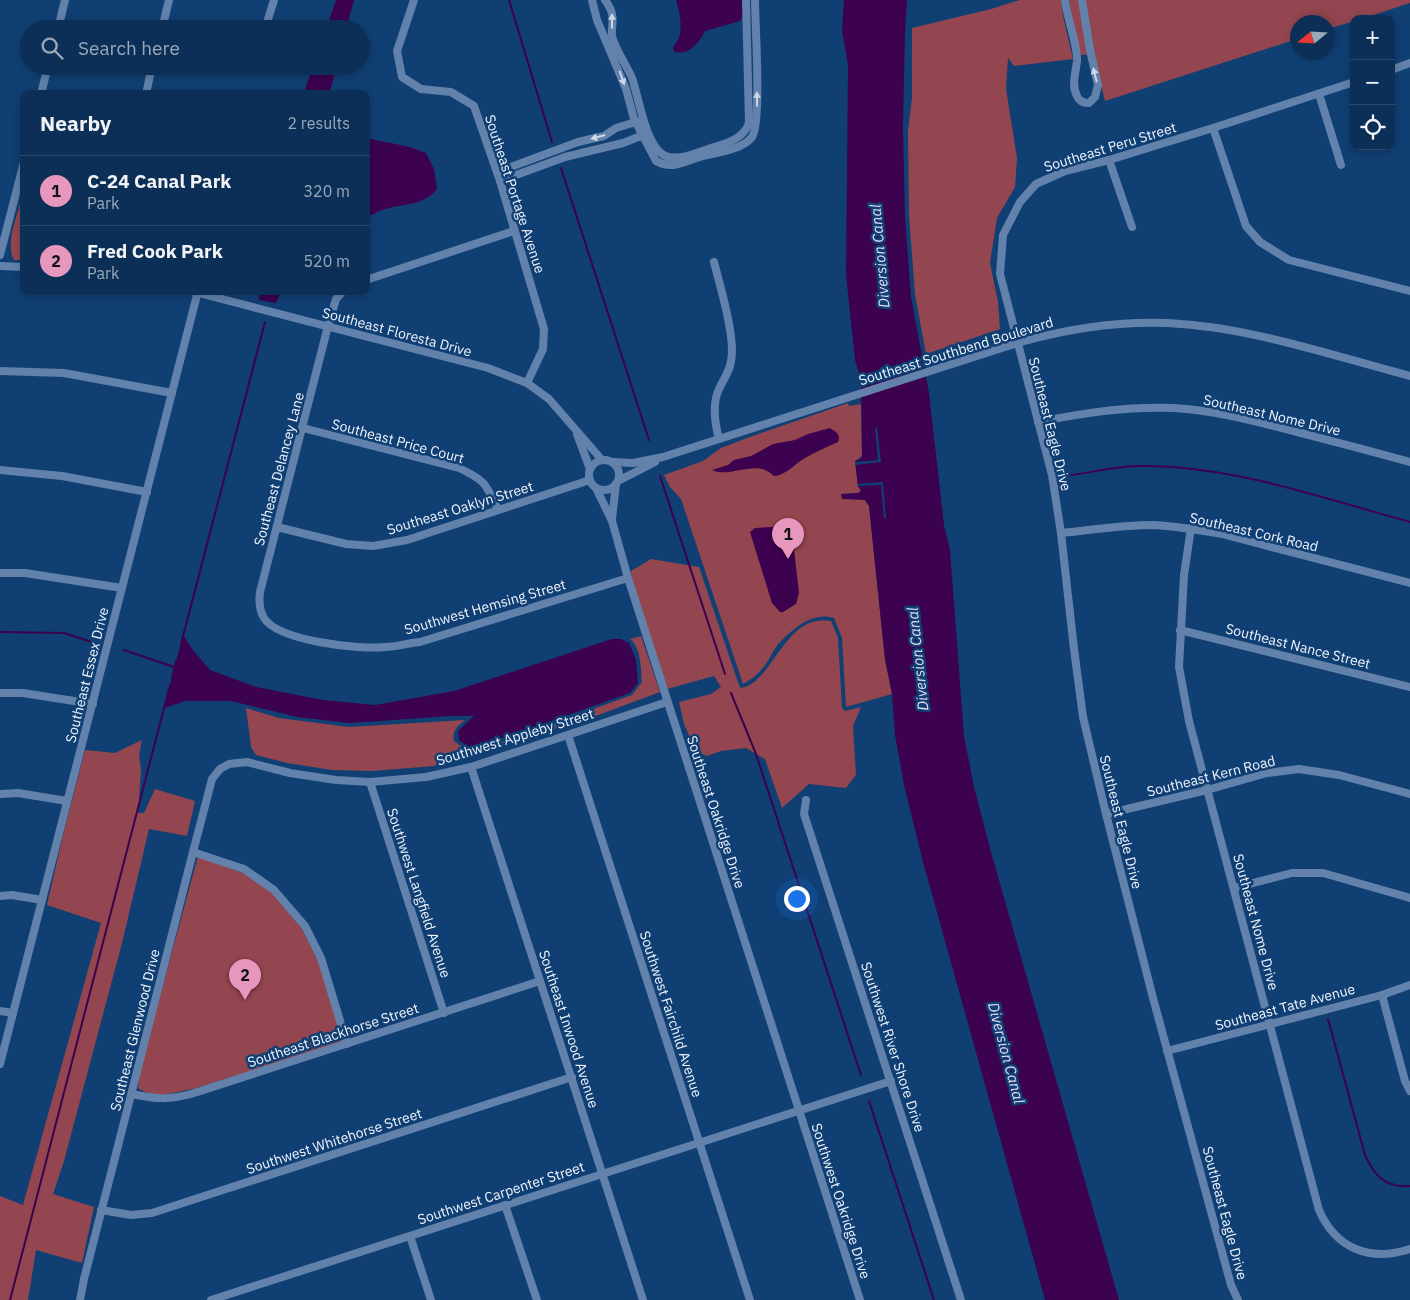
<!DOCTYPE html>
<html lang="en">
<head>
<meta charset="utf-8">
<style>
  body { margin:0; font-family:"IBM Plex Sans",sans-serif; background:#15375d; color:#f1f3f6 }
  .controls { position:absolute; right:15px; top:15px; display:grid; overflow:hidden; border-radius:10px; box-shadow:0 2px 8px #0003 }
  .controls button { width:45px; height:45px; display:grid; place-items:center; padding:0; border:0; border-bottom:1px solid #2c4a6d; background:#0c2f57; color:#f1f3f6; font:25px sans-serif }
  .compass { position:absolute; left:1290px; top:15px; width:45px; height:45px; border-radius:50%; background:#0c2f57; box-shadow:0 2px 8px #0003; rotate:252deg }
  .you { position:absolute; left:796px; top:898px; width:18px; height:18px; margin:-12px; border:4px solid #fff; border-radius:50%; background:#1a73e8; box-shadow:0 0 0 8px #1a73e833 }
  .badge { display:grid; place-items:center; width:32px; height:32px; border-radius:50%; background:#e797bd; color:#111; font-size:16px; font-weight:700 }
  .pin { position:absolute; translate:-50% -41px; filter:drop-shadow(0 1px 2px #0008) }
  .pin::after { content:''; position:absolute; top:26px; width:18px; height:15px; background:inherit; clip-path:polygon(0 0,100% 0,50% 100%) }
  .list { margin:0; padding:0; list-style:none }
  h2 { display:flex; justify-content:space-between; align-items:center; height:65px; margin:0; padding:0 20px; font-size:21px }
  h2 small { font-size:16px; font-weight:400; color:#9aa9ba }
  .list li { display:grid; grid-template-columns:32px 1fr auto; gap:15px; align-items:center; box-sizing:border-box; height:70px; padding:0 20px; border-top:1px solid #2c4a6d }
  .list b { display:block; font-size:19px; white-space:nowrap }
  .list p { margin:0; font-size:16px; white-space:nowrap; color:#9aa9ba }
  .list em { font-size:16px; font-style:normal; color:#9aa9ba }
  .icon { flex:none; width:28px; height:28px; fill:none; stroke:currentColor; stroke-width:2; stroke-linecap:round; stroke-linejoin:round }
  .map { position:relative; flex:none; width:1410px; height:1300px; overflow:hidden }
  .search { position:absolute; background:#0c2f57; box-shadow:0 2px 8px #0003; left:20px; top:20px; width:350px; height:55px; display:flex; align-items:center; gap:12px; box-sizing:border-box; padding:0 18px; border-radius:28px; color:#9aa9ba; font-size:19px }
  .panel { position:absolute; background:#0c2f57; box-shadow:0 2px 8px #0003; left:20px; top:90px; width:350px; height:205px; border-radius:10px }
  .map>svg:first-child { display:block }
  .green { fill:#93464f }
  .water { fill:#3c014f }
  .pier { fill:#103f74 }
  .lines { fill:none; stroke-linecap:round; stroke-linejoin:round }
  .stream { stroke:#3c014f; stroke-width:2 }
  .minor { stroke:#6282ab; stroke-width:8 }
  .oneway { fill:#ccd8e8 }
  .labels { text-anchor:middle; stroke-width:5; stroke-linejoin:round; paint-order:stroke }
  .street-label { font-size:14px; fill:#f0f5fc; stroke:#103f74 }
  .water-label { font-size:15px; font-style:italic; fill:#ead9f2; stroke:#103f74 }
</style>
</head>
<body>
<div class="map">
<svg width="1410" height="1300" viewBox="0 0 1410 1300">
  <rect width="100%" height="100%" fill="#103f74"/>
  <!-- green -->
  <g class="green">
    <polygon points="1020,0 1061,0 1063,16 1073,59 1014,66 1008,58 1006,89 1017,158 1015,187 997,218 990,263 998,302 1000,329 926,354 915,294 909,215 908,131 912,98 912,28 991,9"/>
    <polygon points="1069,0 1410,0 1410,3 1361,19 1354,19 1354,21 1328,29 1328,22 1298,22 1297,39 1105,101 1095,62 1095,54 1081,55 1071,14"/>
    <path d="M24 190V260H14C4 243 20 209 24 190Z"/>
    <path d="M848 403 849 406 861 404 862 456 855 461 858 486 861 491 858 493 842 494 865 500 869 506 885 659 892 694 846 707 842 638 834 618C812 611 793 629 778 644 772 652 768 663 761 670 756 676 750 680 743 684L681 499 670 487 664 475 703 461 721 448 747 438Z"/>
    <path d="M651 559 699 567 739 685 741 688C773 683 785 612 831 621L838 638 842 708 845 711 861 707 853 726 856 775 846 788 809 784 782 808 765 759 746 748 721 751 707 756 696 751 684 724 679 702 711 694 721 687 714 676 667 689 632 579 631 571Z"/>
    <path d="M641 636 660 692 585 720 434 766 372 771 332 770 287 763 256 755 251 747 246 708 279 718 349 727 465 720C457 727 452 730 454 741L469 752H473L632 695 642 682C641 669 641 647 630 639Z"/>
    <polygon points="142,740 139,755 141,770 138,813 144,813 155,789 195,801 187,836 149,829 122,943 64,1161 53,1194 94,1207 82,1263 36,1250 28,1300 0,1300 0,1196 23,1205 101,923 47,905 64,831 85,750 115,753"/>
    <path d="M198 856 245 874 270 890 298 922 318 959 345 1042 193 1089C175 1092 155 1100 138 1088L140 1070Z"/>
  </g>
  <!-- water -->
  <g class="water">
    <polygon points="336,0 354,0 346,29 326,29"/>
    <path d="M676 0H742L743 14 740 21 705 31C699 43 690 55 675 52L673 49C674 44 677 42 679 38 683 25 679 12 676 0Z"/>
    <polygon points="844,0 907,0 905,33 903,127 905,216 911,297 929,393 944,525 950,550 964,736 974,787 991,852 1119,1300 1045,1300 923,862 904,785 895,735 892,694 885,659 869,506 865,500 842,499 841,494 858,493 861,491 858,486 855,461 860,459 862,456 861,380 855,360 846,275 848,65 842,31"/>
    <polygon points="313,66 337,66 329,94 299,94 305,90"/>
    <path d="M366 138 410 147 426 153 434 169 437 189C425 205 403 204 385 209 379 211 373 214 366 217Z"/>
    <polygon points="260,291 281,291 276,303 259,300"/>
    <path d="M830 428C836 432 841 434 838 442 827 447 815 452 805 458 794 464 787 475 774 476 771 474 770 472 767 471 753 462 726 478 712 470L728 465 734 460 751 456 773 444 795 440 808 434Z"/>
    <polygon points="788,526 790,527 792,532 799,593 796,604 783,612 780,612 772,603 750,532 755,528"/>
    <polygon points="183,635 193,650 210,670 256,687 323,700 375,705 454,691 612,639 621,639 629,643 636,660 638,683 630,693 472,749 459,740 458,731 474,716 450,716 350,723 297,717 231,701 186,701 164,708"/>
  </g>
  <!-- pier -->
  <g class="pier">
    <polygon points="877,427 881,462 855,465 855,462 878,460 875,428"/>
    <polygon points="883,482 886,518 884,518 881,485 858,486 857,484"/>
  </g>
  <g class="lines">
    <!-- stream -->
    <g class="stream">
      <polyline points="509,0 552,142"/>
      <polyline points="561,168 649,440"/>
      <polyline points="660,476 725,674"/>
      <path d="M1065 476C1089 473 1116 466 1140 466 1231 465 1322 498 1410 522"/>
      <polyline points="0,632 64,633 101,645"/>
      <polyline points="181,644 265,322"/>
      <polyline points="124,650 174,667"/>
      <polyline points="172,678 176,661"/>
      <polyline points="731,693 756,754 861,1075"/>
      <path d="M1328 1019 1365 1155C1374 1175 1385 1188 1410 1186"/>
      <polyline points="869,1101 934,1300"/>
      <polyline points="10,1300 170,685"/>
    </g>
    <!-- minor -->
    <g class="minor">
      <polyline points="414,0 397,51 402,77 421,89 451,92 474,106 500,181 544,329 543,349 527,383"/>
      <path d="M592 0 597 20 626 89 634 119 656 161C674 171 686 160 703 156 716 153 744 149 752 137 762 122 755 24 755 0"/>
      <path d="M605 0C608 4 611 9 612 14 614 21 611 29 612 36 616 51 626 64 632 78 639 97 646 153 669 157 683 160 701 151 714 147 728 143 744 138 749 123L746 0"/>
      <path d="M1065 0C1067 19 1078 45 1077 61 1076 72 1071 85 1077 96 1079 101 1084 103 1089 103L1095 97 1098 85 1090 50 1082 0"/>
      <polyline points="163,24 183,29"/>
      <polyline points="58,29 65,0"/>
      <polyline points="162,29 169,0"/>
      <polyline points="265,29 274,0"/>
      <polyline points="1391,70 1410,63"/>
      <polyline points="41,94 48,66"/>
      <polyline points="146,94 152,66"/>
      <polyline points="1319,94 1341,165"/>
      <polyline points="1213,128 1246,226 1260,242 1289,260 1410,291"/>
      <polyline points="1109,160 1132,227"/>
      <polyline points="497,172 578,142 604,136 616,128 639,121"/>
      <polyline points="500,181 565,157 623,143 646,134"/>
      <polyline points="0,255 24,162"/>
      <path d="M714 262C720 286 736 338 731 361 730 371 723 380 719 389 712 404 715 424 719 439"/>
      <polyline points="0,266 24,267"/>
      <polyline points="366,280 514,231"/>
      <path d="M343 291 336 299 328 326 260 592C259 600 259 610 264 618 278 641 360 650 385 647 397 647 408 643 420 642L628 578"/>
      <polyline points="195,292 488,368 527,383 549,399 602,460"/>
      <polyline points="0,371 64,373 172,393"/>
      <path d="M1038 422C1083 413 1128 406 1174 408 1210 410 1246 419 1282 428 1324 439 1367 450 1410 462"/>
      <path d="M303 428 459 468C486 481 485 483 498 509"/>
      <polyline points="577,434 590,469"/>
      <circle cx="604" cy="475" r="15"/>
      <path d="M612 462 633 463 663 457 1017 343C1066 329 1117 321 1168 323 1250 327 1331 355 1410 376"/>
      <polyline points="0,470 62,476 147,492"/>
      <polyline points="618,481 655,462"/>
      <polyline points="596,488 612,521 628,578 860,1300"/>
      <polyline points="612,519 616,484"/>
      <polyline points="277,527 346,544 373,546 407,540 590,480"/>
      <path d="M1191 528 1184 575 1179 667 1189 721 1319 1210C1336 1249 1370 1262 1410 1249"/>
      <path d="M1061 533C1091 530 1122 525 1153 525 1176 526 1199 530 1222 534L1410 583"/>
      <polyline points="0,573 25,573 122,588"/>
      <polyline points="1180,630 1410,687"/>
      <polyline points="0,693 23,693 93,704"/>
      <polyline points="568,735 750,1300"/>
      <polyline points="471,767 643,1300"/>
      <polyline points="370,782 444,1013"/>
      <polyline points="0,794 18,793 67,801"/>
      <polyline points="806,800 804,814 961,1300"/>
      <polyline points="1106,814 1207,790 1267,773 1299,769 1339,775 1410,794"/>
      <polyline points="193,852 244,869 274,890 305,926 321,958 347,1044"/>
      <polyline points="1234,888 1292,873 1323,873 1410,898"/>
      <polyline points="0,896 12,895 42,900"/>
      <polyline points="1382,995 1405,1081 1410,1091"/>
      <polyline points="0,1011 13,1013"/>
      <polyline points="1167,1051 1382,995 1410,985"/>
      <polyline points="0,1064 198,291"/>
      <path d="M132 1094C155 1099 168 1100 191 1094L540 981"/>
      <polyline points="505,1205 537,1300"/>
      <polyline points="101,1210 131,1215 152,1213 572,1077"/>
      <polyline points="410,1236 431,1300"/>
      <polyline points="80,1300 84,1279 193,852 212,779 220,769 229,764 247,762 290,773 336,780 370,782 426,777 471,767 667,702"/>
      <polyline points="211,1300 891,1081"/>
      <polyline points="1238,1300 1231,1285 1153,998 1106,814 1083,717 1074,649 1061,533 1052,475 1000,274 1003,235 1020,202 1036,184 1065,171 1109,160 1213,128 1354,82"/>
    </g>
  </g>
  <!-- one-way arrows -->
  <defs><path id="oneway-solid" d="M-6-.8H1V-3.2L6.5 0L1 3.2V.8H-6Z" transform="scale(1.25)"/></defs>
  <g class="oneway">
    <use href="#oneway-solid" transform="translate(612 21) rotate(-90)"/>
    <use href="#oneway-solid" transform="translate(1095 75) rotate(-104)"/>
    <use href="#oneway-solid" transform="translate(622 78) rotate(70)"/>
    <use href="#oneway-solid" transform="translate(757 99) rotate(-91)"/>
    <use href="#oneway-solid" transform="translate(598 137) rotate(165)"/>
  </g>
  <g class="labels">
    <!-- street labels -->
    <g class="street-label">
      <text transform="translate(1110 147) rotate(-17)" y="5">Southeast Peru Street</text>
      <text transform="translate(515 194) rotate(72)" y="5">Southeast Portage Avenue</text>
      <text transform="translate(397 332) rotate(15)" y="5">Southeast Floresta Drive</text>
      <text transform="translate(956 351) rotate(-17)" y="5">Southeast Southbend Boulevard</text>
      <text transform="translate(1272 415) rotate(13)" y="5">Southeast Nome Drive</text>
      <text transform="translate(1050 424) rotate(76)" y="5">Southeast Eagle Drive</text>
      <text transform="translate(398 441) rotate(15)" y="5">Southeast Price Court</text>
      <text transform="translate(279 469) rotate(-75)" y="5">Southeast Delancey Lane</text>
      <text transform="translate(460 508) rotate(-17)" y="5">Southeast Oaklyn Street</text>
      <text transform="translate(1254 532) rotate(13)" y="5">Southeast Cork Road</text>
      <text transform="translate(485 607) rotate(-16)" y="5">Southwest Hemsing Street</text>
      <text transform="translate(1298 646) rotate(14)" y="5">Southeast Nance Street</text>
      <text transform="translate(87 675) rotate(-76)" y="5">Southeast Essex Drive</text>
      <text transform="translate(515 737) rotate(-17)" y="5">Southwest Appleby Street</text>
      <text transform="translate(1211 776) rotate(-14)" y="5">Southeast Kern Road</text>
      <text transform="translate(716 812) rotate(72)" y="5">Southeast Oakridge Drive</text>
      <text transform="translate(1121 822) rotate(76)" y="5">Southeast Eagle Drive</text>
      <text transform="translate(419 893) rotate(72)" y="5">Southwest Langfield Avenue</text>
      <text transform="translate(1256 922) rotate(75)" y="5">Southeast Nome Drive</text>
      <text transform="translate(1285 1007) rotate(-15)" y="5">Southeast Tate Avenue</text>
      <text transform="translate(671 1014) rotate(72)" y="5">Southwest Fairchild Avenue</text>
      <text transform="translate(569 1029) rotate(72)" y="5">Southeast Inwood Avenue</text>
      <text transform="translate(135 1030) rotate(-76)" y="5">Southeast Glenwood Drive</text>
      <text transform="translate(333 1035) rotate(-18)" y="5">Southeast Blackhorse Street</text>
      <text transform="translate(893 1047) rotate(72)" y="5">Southwest River Shore Drive</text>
      <text transform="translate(334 1141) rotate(-18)" y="5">Southwest Whitehorse Street</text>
      <text transform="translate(501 1193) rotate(-18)" y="5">Southwest Carpenter Street</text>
      <text transform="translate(841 1201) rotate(72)" y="5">Southwest Oakridge Drive</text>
      <text transform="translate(1225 1213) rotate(75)" y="5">Southeast Eagle Drive</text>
    </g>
    <!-- water labels -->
    <g class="water-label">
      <text transform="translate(880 256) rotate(-95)" y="5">Diversion Canal</text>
      <text transform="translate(918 659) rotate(-96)" y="5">Diversion Canal</text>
      <text transform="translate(1006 1053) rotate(75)" y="5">Diversion Canal</text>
    </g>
  </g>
</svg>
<div class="controls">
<button>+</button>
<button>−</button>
<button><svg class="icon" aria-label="locate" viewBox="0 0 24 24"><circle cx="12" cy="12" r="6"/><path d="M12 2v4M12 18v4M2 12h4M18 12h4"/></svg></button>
</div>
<svg class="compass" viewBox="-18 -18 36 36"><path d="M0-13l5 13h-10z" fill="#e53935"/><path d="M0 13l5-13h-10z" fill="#9aa9ba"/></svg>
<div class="you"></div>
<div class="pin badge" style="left:788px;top:559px">1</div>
<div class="pin badge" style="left:245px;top:1000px">2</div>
<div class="search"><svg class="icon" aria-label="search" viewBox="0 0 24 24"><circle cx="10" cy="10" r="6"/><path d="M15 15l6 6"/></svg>Search here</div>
<section class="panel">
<h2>Nearby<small>2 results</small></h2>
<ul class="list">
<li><span class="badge">1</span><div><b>C-24 Canal Park</b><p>Park</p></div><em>320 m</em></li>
<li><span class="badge">2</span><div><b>Fred Cook Park</b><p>Park</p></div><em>520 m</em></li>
</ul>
</section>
</div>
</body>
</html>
